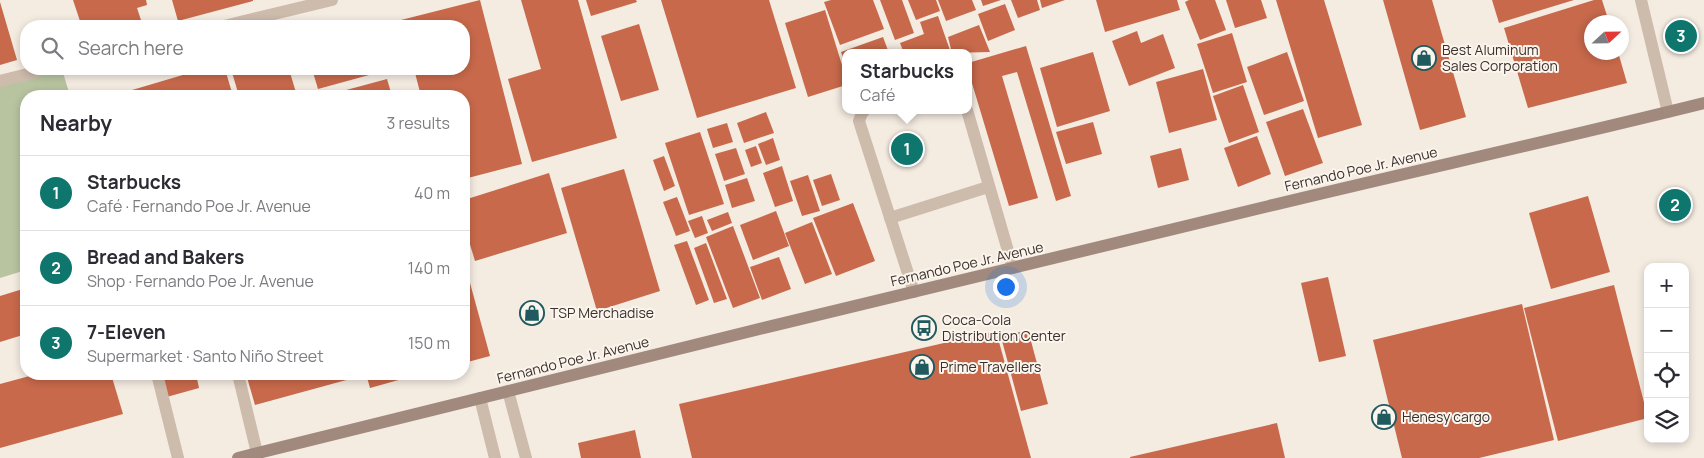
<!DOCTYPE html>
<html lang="en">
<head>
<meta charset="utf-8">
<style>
  body { margin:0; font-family:Manrope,sans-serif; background:#f2f2f3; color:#2b2b33 }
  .controls { position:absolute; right:15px; bottom:15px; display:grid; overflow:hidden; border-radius:10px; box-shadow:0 2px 8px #0003 }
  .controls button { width:45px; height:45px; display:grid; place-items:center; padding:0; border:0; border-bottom:1px solid #e1e1e2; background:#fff; color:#2b2b33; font:25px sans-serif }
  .compass { position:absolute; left:1584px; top:15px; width:45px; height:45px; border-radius:50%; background:#fff; box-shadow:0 2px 8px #0003; rotate:68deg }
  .you { position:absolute; left:1005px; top:286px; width:18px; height:18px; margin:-12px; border:4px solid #fff; border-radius:50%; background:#1a73e8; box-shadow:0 0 0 8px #1a73e833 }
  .badge { display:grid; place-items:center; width:32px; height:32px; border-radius:50%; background:#0f766e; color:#fff; font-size:16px; font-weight:700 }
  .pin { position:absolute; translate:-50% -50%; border:2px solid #fff; box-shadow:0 1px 5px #0006 }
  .popup { position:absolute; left:842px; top:49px; width:130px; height:65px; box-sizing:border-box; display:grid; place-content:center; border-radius:10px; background:#fff; filter:drop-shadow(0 1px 4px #0005); font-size:16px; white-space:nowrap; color:#7c7c81 }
  .popup b { font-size:19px; color:#2b2b33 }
  .popup::after { content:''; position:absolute; left:50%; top:100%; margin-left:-10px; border:10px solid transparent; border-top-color:#fff }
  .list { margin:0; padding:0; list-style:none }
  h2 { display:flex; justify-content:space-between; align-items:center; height:65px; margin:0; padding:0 20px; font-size:21px }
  h2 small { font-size:16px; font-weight:400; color:#7c7c81 }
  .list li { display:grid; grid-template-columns:32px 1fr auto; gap:15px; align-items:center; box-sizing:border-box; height:75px; padding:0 20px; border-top:1px solid #e1e1e2 }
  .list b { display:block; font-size:19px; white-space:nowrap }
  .list p { margin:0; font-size:16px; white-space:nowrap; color:#7c7c81 }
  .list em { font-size:16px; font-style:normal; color:#7c7c81 }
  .icon { flex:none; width:28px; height:28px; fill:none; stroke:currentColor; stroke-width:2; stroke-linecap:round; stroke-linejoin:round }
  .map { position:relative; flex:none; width:1704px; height:458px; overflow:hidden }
  .search { position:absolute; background:#fff; box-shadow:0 2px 8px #0003; left:20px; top:20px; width:450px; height:55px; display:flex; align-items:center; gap:12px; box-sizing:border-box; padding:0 18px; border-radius:20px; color:#7c7c81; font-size:19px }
  .panel { position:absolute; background:#fff; box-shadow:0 2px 8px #0003; left:20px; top:90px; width:450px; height:290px; border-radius:20px }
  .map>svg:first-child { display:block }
  .green { fill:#b8c4a0 }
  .building { fill:#c8694b }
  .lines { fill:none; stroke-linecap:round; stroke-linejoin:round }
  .service { stroke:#cdbbac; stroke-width:12 }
  .minor { stroke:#cdbbac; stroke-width:12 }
  .secondary { stroke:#a18a7d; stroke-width:12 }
  .labels { text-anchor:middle; stroke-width:4; stroke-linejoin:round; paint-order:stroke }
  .poi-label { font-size:14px; fill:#3b302b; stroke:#fbf5ee; text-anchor:start }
  .street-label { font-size:14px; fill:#3b302b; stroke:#fbf5ee }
</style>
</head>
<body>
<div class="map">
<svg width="1704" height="458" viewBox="0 0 1704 458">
  <rect width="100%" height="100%" fill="#f4ebe1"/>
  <!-- green -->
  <polygon class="green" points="47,69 62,69 70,96 26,96 26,270 0,278 0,80"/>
  <!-- building -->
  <g class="building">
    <polygon points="73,0 146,0 147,5 137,8 143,26 75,26 81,24"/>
    <polygon points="172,0 253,0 253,1 178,21"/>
    <polygon points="480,0 522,164 464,179 464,96 421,96 414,69 464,69 464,26 403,26 401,20"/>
    <polygon points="521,0 578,0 617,138 532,162 508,79 541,69"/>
    <polygon points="586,0 636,0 637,2 591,16"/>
    <polygon points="661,0 769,0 796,88 697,118"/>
    <polygon points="831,0 873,0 884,29 840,45 824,2"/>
    <polygon points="880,0 902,0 914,33 895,40"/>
    <polygon points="908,0 936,0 940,11 916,20"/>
    <polygon points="938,0 972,0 976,10 946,21"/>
    <polygon points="981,0 1001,0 983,6"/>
    <polygon points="1011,0 1037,0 1040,10 1018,18"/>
    <polygon points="1040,0 1065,0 1042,8"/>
    <polygon points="1096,0 1177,0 1180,10 1105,32"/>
    <polygon points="1189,0 1215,0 1226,30 1200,40 1185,2"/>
    <polygon points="1226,0 1261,0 1267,18 1235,28"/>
    <polygon points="1276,0 1324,0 1362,125 1318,138"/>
    <polygon points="1383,0 1432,0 1466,117 1420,130"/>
    <polygon points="1492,0 1574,0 1499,23"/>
    <polygon points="1594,0 1602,0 1609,22 1592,22 1592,52 1618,52 1627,83 1528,108 1504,28"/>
    <polygon points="0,2 17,60 0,65"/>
    <polygon points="1005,4 1015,30 988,41 978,14"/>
    <polygon points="825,10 846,78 846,85 808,97 785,23"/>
    <polygon points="938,16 951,53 904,53 900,43 924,34 920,22"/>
    <polygon points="639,24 659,90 621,101 601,36"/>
    <polygon points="979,25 990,52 952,53 948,37"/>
    <polygon points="1137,31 1141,43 1163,34 1175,68 1129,86 1112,41"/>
    <polygon points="1232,33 1247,82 1213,93 1197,44"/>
    <polygon points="883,37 889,53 846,53 846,66 841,52"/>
    <polygon points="1026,46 1071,196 1056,201 1017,72 1002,76 1038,198 1009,206 968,70 968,63"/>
    <polygon points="1093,52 1110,111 1057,127 1040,68"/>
    <polygon points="1287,52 1304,101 1264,115 1247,67"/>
    <polygon points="203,69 225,69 233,96 123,96 122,93"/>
    <polygon points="231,69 289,69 297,96 239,96"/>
    <polygon points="312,69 391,69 318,89"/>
    <polygon points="1203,69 1217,120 1169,133 1156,82"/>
    <polygon points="387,79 392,96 324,96"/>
    <polygon points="1243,85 1259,132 1229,143 1213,96"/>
    <polygon points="1303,109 1323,163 1285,176 1266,122"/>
    <polygon points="766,112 774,133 744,143 737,123"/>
    <polygon points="1093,122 1102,154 1066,164 1056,132"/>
    <polygon points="727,123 733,142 713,148 707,129"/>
    <polygon points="700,132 724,204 689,215 665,143"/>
    <polygon points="1257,136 1271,174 1238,187 1224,148"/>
    <polygon points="773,138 780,160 766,165 758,144"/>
    <polygon points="756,146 762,163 751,167 745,150"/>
    <polygon points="736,148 745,174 724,181 715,154"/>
    <polygon points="1181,148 1189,180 1158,188 1150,156"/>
    <polygon points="664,156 675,186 664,191 653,160"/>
    <polygon points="782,166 793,201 775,207 763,173"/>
    <polygon points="624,169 660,291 597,311 561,188"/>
    <polygon points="549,173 567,233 475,261 464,225 464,200"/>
    <polygon points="831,174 840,200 822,206 813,180"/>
    <polygon points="808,175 820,211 802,216 790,181"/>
    <polygon points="747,178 755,201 732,208 725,185"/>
    <polygon points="1588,196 1610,272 1551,289 1529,213"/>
    <polygon points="677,197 690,231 676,236 663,202"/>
    <polygon points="853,203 875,261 836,276 813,218"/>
    <polygon points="776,211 789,246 753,260 740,225"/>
    <polygon points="728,212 732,223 712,231 707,220"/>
    <polygon points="702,216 708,233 695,238 688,221"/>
    <polygon points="812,222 832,274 805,284 785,233"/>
    <polygon points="733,226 760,298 733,308 706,237"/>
    <polygon points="687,241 709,300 696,305 674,245"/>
    <polygon points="706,243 727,299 714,303 694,248"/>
    <polygon points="779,257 791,289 762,300 750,267"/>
    <polygon points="464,261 490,356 464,363"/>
    <polygon points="1328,277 1346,356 1319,362 1301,283"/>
    <polygon points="1614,285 1648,418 1558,441 1524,308"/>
    <polygon points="26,288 26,334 0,342 0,296"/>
    <polygon points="1522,304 1554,440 1479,458 1402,458 1373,340"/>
    <polygon points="1028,330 1048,404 1021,411 1001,337"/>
    <polygon points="996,331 1031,458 692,458 679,404"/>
    <polygon points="37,374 111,374 123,414 0,448 0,384"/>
    <polygon points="157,374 196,374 199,388 163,398"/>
    <polygon points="246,374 360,374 361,376 255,405"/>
    <polygon points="366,374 420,374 370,388"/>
    <polygon points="1277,423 1285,458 1130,458 1130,457"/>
    <polygon points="635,430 641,458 581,458 578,443"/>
  </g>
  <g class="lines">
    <!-- service -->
    <g class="service">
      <polyline points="865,110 862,113 859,121 914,292"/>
      <polyline points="967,110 1013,268"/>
      <polyline points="890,218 988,187"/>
      <polyline points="157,374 178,458"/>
      <polyline points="238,374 257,453"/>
      <polyline points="508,391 526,458"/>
      <polyline points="480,398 495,458"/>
    </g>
    <!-- minor -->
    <g class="minor">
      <polyline points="1641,0 1668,112"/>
      <polyline points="224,26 332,0"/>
      <polyline points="0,81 48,69"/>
    </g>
    <!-- secondary -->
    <path class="secondary" d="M238 458C581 372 925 288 1269 206 1414 171 1559 139 1704 103"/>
  </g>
  <!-- icons -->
  <defs>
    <symbol id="shop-ring" viewBox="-11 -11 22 22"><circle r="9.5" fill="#fbf5ee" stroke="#1f5a5e" stroke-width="1.5"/><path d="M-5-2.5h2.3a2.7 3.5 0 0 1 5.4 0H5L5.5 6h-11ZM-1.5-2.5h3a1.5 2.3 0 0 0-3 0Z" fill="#1f5a5e"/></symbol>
    <symbol id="bus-ring" viewBox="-11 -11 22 22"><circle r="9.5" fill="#fbf5ee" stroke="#1f5a5e" stroke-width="1.5"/><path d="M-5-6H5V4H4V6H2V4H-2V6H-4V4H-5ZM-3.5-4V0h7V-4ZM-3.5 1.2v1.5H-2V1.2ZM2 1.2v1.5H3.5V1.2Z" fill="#1f5a5e"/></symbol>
  </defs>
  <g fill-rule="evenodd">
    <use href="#shop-ring" x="1410" y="44" width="28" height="28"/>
    <use href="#shop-ring" x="518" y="299" width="28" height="28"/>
    <use href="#bus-ring" x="910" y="314" width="28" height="28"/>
    <use href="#shop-ring" x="908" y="353" width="28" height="28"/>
    <use href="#shop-ring" x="1370" y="403" width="28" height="28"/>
  </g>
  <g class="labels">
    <!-- poi labels -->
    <g class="poi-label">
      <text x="1442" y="55">Best Aluminum<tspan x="1442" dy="16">Sales Corporation</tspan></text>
      <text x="550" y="318">TSP Merchadise</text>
      <text x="942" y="325">Coca-Cola<tspan x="942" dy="16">Distribution Center</tspan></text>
      <text x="940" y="372">Prime Travellers</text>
      <text x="1402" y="422">Henesy cargo</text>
    </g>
    <!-- street labels -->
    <g class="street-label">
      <text transform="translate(1361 169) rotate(-13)" y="5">Fernando Poe Jr. Avenue</text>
      <text transform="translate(967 264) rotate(-13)" y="5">Fernando Poe Jr. Avenue</text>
      <text transform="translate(573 360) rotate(-14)" y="5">Fernando Poe Jr. Avenue</text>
    </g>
  </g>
</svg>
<div class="controls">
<button>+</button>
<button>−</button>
<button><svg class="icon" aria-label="locate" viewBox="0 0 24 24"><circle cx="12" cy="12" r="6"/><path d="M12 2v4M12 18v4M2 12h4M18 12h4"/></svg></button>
<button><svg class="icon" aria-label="layers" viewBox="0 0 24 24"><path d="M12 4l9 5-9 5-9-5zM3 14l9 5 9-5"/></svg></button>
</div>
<svg class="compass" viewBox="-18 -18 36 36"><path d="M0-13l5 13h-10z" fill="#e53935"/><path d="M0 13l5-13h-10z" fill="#7c7c81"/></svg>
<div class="you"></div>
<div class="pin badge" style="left:907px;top:149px">1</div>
<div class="popup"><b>Starbucks</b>Café</div>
<div class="pin badge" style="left:1675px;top:205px">2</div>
<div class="pin badge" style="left:1681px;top:36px">3</div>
<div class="search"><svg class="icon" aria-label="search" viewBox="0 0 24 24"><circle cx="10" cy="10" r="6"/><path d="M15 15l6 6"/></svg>Search here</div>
<section class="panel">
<h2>Nearby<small>3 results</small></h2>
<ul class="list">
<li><span class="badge">1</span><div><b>Starbucks</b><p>Café · Fernando Poe Jr. Avenue</p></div><em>40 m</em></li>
<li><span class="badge">2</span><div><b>Bread and Bakers</b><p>Shop · Fernando Poe Jr. Avenue</p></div><em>140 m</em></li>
<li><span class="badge">3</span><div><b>7-Eleven</b><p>Supermarket · Santo Niño Street</p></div><em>150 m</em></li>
</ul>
</section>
</div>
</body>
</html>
